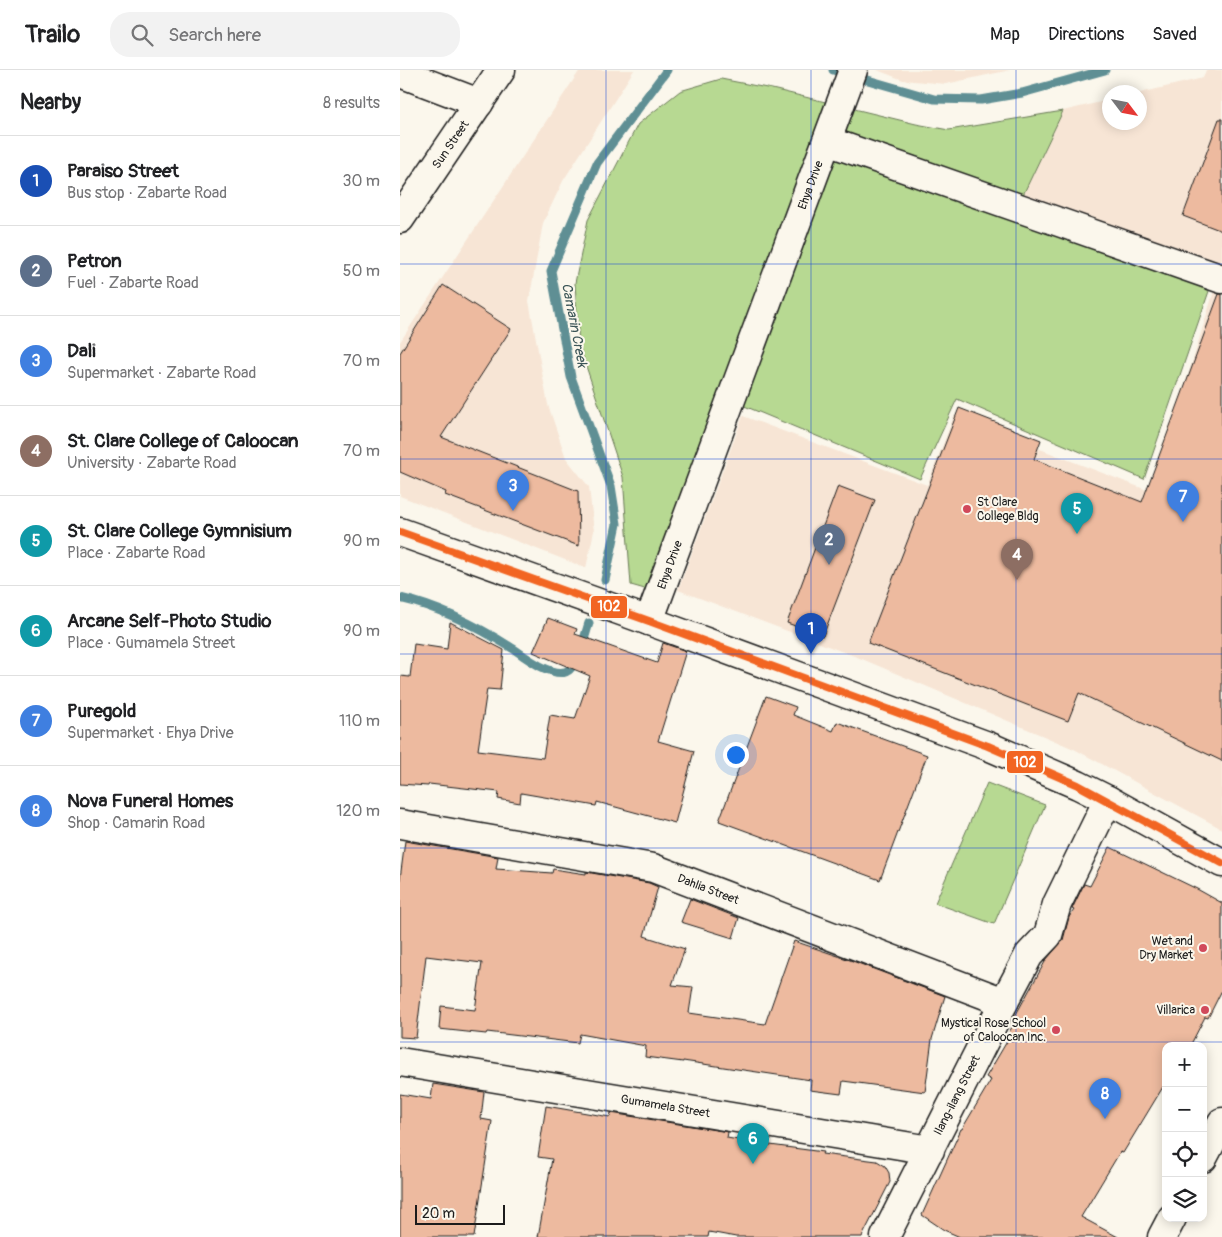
<!DOCTYPE html>
<html lang="en">
<head>
<meta charset="utf-8">
<style>
  body { margin:0; font-family:Pangolin,sans-serif; background:#f2f2f2; color:#202124 }
  .controls { position:absolute; right:15px; bottom:15px; display:grid; overflow:hidden; border-radius:10px; box-shadow:0 2px 12px #0003 }
  .controls button { width:45px; height:45px; display:grid; place-items:center; padding:0; border:0; border-bottom:1px solid #e0e0e0; background:#fff; color:#202124; font:25px sans-serif }
  .compass { position:absolute; left:702px; top:15px; width:45px; height:45px; border-radius:50%; background:#fff; box-shadow:0 2px 12px #0003; rotate:122deg }
  .scale { position:absolute; left:15px; bottom:12px; width:90px; box-sizing:border-box; padding-left:5px; border:2px solid #1c1c1c; border-top:0; font-size:14px; line-height:18px; white-space:nowrap; color:#1c1c1c; -webkit-text-stroke:4px #fbf7ec; paint-order:stroke }
  .you { position:absolute; left:335px; top:684px; width:18px; height:18px; margin:-12px; border:4px solid #fff; border-radius:50%; background:#1a73e8; box-shadow:0 0 0 8px #1a73e833 }
  .badge { display:grid; place-items:center; width:32px; height:32px; border-radius:50%; background:#7c3aed; color:#fff; font-size:16px; font-weight:700 }
  .pin { position:absolute; translate:-50% -41px; filter:drop-shadow(0 1px 2px #0008) }
  .pin::after { content:''; position:absolute; top:26px; width:18px; height:15px; background:inherit; clip-path:polygon(0 0,100% 0,50% 100%) }
  .list { margin:0; padding:0; list-style:none }
  h2 { display:flex; justify-content:space-between; align-items:center; height:65px; margin:0; padding:0 20px; font-size:21px }
  h2 small { font-size:16px; font-weight:400; color:#757577 }
  .list li { display:grid; grid-template-columns:32px 1fr auto; gap:15px; align-items:center; box-sizing:border-box; height:90px; padding:0 20px; border-top:1px solid #e0e0e0 }
  .list b { display:block; font-size:19px; white-space:nowrap }
  .list p { margin:0; font-size:16px; white-space:nowrap; color:#757577 }
  .list em { font-size:16px; font-style:normal; color:#757577 }
  .icon { flex:none; width:28px; height:28px; fill:none; stroke:currentColor; stroke-width:2; stroke-linecap:round; stroke-linejoin:round }
  .map { position:relative; flex:none; width:822px; height:1167px; overflow:hidden }
  header { display:flex; align-items:center; gap:30px; box-sizing:border-box; height:70px; padding:0 25px; background:#fff; border-bottom:1px solid #e0e0e0 }
  header strong { font-size:24px }
  nav { display:flex; gap:28px; margin-inline-start:auto; font-size:18px }
  .search { width:350px; height:45px; background:#f2f2f2; display:flex; align-items:center; gap:12px; box-sizing:border-box; padding:0 18px; border-radius:20px; color:#757577; font-size:19px }
  main { display:flex }
  aside { flex:1; background:#fff }
  .map>svg:first-child { display:block }
  .built { fill:#f7e5d5 }
  .green { fill:#b7d992; stroke:#6a7a57 }
  .lines { fill:none; stroke-linecap:round; stroke-linejoin:round }
  .stream { stroke:#5f8f94; stroke-width:9 }
  .building { fill:#edba9f; stroke:#1c1c1c }
  .minor-casing { stroke:#1c1c1c; stroke-width:31 }
  .secondary-casing { stroke:#1c1c1c; stroke-width:31 }
  .minor { stroke:#fbf7ec; stroke-width:28 }
  .secondary { stroke:#fbf7ec; stroke-width:28 }
  .bus-1-casing { stroke:#fbf7ec; stroke-width:11 }
  .bus-1 { stroke:#f26522; stroke-width:8 }
  .grid { fill:none; stroke:#1d4ed8; stroke-width:1; stroke-opacity:0.55 }
  .poi-dot { fill:#d1495b; stroke:#fbf7ec; stroke-width:2 }
  .labels { text-anchor:middle; stroke-width:4; stroke-linejoin:round; paint-order:stroke }
  .street-label { font-size:12px; fill:#1c1c1c; stroke:#fbf7ec }
  .poi-label { font-size:12px; fill:#1c1c1c; stroke:#fbf7ec; text-anchor:end }
  .water-label { font-size:14px; font-style:italic; fill:#3d5658; stroke:#fbf7ec }
  .line-badge { stroke:#fbf7ec; stroke-width:2 }
  .badge-label { font-size:14px; text-anchor:middle; font-weight:bold; fill:#fff }
</style>
</head>
<body>
<header>
<strong>Trailo</strong>
<div class="search"><svg class="icon" aria-label="search" viewBox="0 0 24 24"><circle cx="10" cy="10" r="6"/><path d="M15 15l6 6"/></svg>Search here</div>
<nav><a>Map</a><a>Directions</a><a>Saved</a></nav>
</header>
<main>
<aside>
<h2>Nearby<small>8 results</small></h2>
<ul class="list">
<li><span class="badge" style="background:#1a4fb4">1</span><div><b>Paraiso Street</b><p>Bus stop · Zabarte Road</p></div><em>30 m</em></li>
<li><span class="badge" style="background:#5c6f8a">2</span><div><b>Petron</b><p>Fuel · Zabarte Road</p></div><em>50 m</em></li>
<li><span class="badge" style="background:#3f7fe0">3</span><div><b>Dali</b><p>Supermarket · Zabarte Road</p></div><em>70 m</em></li>
<li><span class="badge" style="background:#8d6e63">4</span><div><b>St. Clare College of Caloocan</b><p>University · Zabarte Road</p></div><em>70 m</em></li>
<li><span class="badge" style="background:#0f9aa8">5</span><div><b>St. Clare College Gymnisium</b><p>Place · Zabarte Road</p></div><em>90 m</em></li>
<li><span class="badge" style="background:#0f9aa8">6</span><div><b>Arcane Self-Photo Studio</b><p>Place · Gumamela Street</p></div><em>90 m</em></li>
<li><span class="badge" style="background:#3f7fe0">7</span><div><b>Puregold</b><p>Supermarket · Ehya Drive</p></div><em>110 m</em></li>
<li><span class="badge" style="background:#3f7fe0">8</span><div><b>Nova Funeral Homes</b><p>Shop · Camarin Road</p></div><em>120 m</em></li>
</ul>
</aside>
<div class="map">
<svg width="822" height="1167" viewBox="0 0 822 1167">
  <rect width="100%" height="100%" fill="#fbf7ec"/>
  <filter id="ink" filterUnits="userSpaceOnUse"><feTurbulence type="fractalNoise" baseFrequency=".02" numOctaves="2"/><feDisplacementMap in="SourceGraphic" scale="10" xChannelSelector="R" yChannelSelector="G"/><feConvolveMatrix kernelMatrix="1 2 1 2 8 2 1 2 1" color-interpolation-filters="sRGB"/></filter>
  <g filter="url(#ink)">
    <!-- built -->
    <g class="built">
      <polygon points="180,0 234,0 163,111 143,153 129,231 148,335 166,388 189,417 194,461 186,498 0,426 0,272"/>
      <polygon points="477,0 610,0 546,14 503,10"/>
      <polygon points="806,0 822,0 822,200 622,127 663,41 709,30 710,52 740,52 740,23 803,8"/>
      <polygon points="814,221 822,224 822,759 674,679 462,589 278,520 343,346 527,415 554,346 752,422"/>
    </g>
    <!-- green -->
    <g class="green">
      <polygon points="321,9 372,19 516,54 549,60 663,41 622,127 817,198 744,409 557,329 520,409 342,335 269,526 231,515 223,407 179,275 175,213 188,150 238,54 280,21"/>
      <polygon points="587,713 645,735 594,854 535,833"/>
    </g>
    <g class="lines">
      <!-- stream -->
      <g class="stream">
        <polyline points="433,0 534,29 581,30 622,23 705,0"/>
        <polyline points="205,510 217,454 211,416 171,307 151,201 197,93 267,0"/>
        <path d="M0 528C40 537 77 556 112 578 125 586 137 597 152 601 158 603 165 604 170 599 179 591 185 565 189 553"/>
      </g>
    </g>
    <!-- building -->
    <g class="building">
      <polygon points="819,49 822,49 822,161 783,146"/>
      <polygon points="43,215 111,259 41,367 178,421 179,476 45,425 46,422 0,402 0,283"/>
      <polygon points="819,224 822,224 822,691 679,623 668,651 468,573 559,338 641,370 634,389 742,432"/>
      <polygon points="438,416 475,430 423,566 387,553"/>
      <polygon points="148,548 177,559 175,564 257,593 263,573 286,581 258,671 294,681 275,753 197,732 196,736 121,723 120,733 98,729 99,722 29,714 28,716 0,714 0,606 10,607 14,574 47,579 50,552 104,580 100,620 87,619 78,680 143,688 150,645 175,649 190,606 133,582"/>
      <polygon points="366,626 396,637 393,645 433,661 437,652 527,685 480,810 319,751"/>
      <polygon points="5,771 98,787 96,799 152,803 153,799 186,804 186,802 249,813 258,817 244,866 285,879 272,915 293,917 289,943 365,954 394,871 450,890 545,926 532,969 525,1022 443,1011 441,1024 410,1020 411,1010 283,991 283,992 245,987 246,976 180,964 178,973 87,962 86,964 39,959 41,936 75,940 82,893 26,886 16,968 0,967 0,809"/>
      <polygon points="710,777 797,819 822,833 822,920 808,948 805,947 790,976 766,976 766,1012 723,1083 720,1082 681,1147 718,1167 560,1167 544,1160 522,1145 561,1059 562,1059 591,1010 586,1007 609,968 607,966 617,948 614,948 646,890 663,870 669,847 674,840 672,839 684,814 690,816"/>
      <polygon points="290,829 339,848 333,868 281,852"/>
      <polygon points="33,1014 84,1022 81,1049 92,1051 74,1167 0,1167 0,1024 31,1029"/>
      <polygon points="146,1036 210,1047 211,1043 328,1062 327,1068 355,1073 423,1082 422,1084 477,1091 485,1096 489,1103 490,1112 462,1167 336,1167 309,1162 308,1167 138,1167 152,1089 138,1087"/>
    </g>
    <g class="lines">
      <defs>
        <g id="minor">
          <polyline points="0,3 79,33"/>
          <polyline points="427,71 822,209"/>
          <path id="s1" d="M0 149 101 0"/>
          <path id="s2" d="M249 551 453 0"/>
          <path id="s3" d="M0 754 253 798 604 932"/>
          <path id="s4" d="M0 992 530 1080"/>
          <path id="s5" d="M485 1167 604 932 629 885 648 865 657 834 708 730"/>
        </g>
        <g id="secondary">
          <polyline points="0,462 249,551 588,676 678,715 708,730 822,793"/>
          <polyline points="803,1088 822,1052"/>
          <polyline points="762,1167 772,1148"/>
        </g>
      </defs>
      <!-- minor casing -->
      <use href="#minor" class="minor-casing"/>
      <!-- secondary casing -->
      <use href="#secondary" class="secondary-casing"/>
      <!-- minor -->
      <use href="#minor" class="minor"/>
      <!-- secondary -->
      <use href="#secondary" class="secondary"/>
      <defs>
        <polyline id="bus-1" points="0,462 249,551 588,676 678,715 822,793"/>
      </defs>
      <!-- bus-1 casing -->
      <use href="#bus-1" class="bus-1-casing"/>
      <!-- bus-1 -->
      <use href="#bus-1" class="bus-1"/>
    </g>
  </g>
  <!-- grid -->
  <path class="grid" d="M206 0V1167M411 0V1167M616 0V1167M0 194H822M0 389H822M0 584H822M0 778H822M0 972H822"/>
  <!-- markers -->
  <g class="poi-dot">
    <circle cx="567" cy="439" r="5"/>
    <circle cx="803" cy="878" r="5"/>
    <circle cx="805" cy="940" r="5"/>
    <circle cx="656" cy="960" r="5"/>
  </g>
  <g class="labels">
    <!-- street labels -->
    <g class="street-label">
      <text dy="4" stroke="none"><textPath href="#s1" startOffset="90">Sun Street</textPath></text>
      <text dy="4" stroke="none"><textPath href="#s2" startOffset="465">Ehya Drive</textPath></text>
      <text dy="4" stroke="none"><textPath href="#s2" startOffset="60">Ehya Drive</textPath></text>
      <text dy="4" stroke="none"><textPath href="#s3" startOffset="316">Dahlia Street</textPath></text>
      <text dy="4" stroke="none"><textPath href="#s5" startOffset="159">Ilang-ilang Street</textPath></text>
      <text dy="4" stroke="none"><textPath href="#s4" startOffset="269">Gumamela Street</textPath></text>
    </g>
    <!-- poi labels -->
    <g class="poi-label">
      <text x="577" y="436" text-anchor="start">St Clare<tspan x="577" dy="14">College Bldg</tspan></text>
      <text x="793" y="875">Wet and<tspan x="793" dy="14">Dry Market</tspan></text>
      <text x="795" y="944">Villarica</text>
      <text x="646" y="957">Mystical Rose School<tspan x="646" dy="14">of Caloocan Inc.</tspan></text>
    </g>
    <!-- water labels -->
    <g class="water-label">
      <text transform="translate(175 255) rotate(79)" y="5">Camarin Creek</text>
    </g>
  </g>
  <g class="line-badge">
    <rect x="190" y="525" width="38" height="24" rx="5" fill="#f26522"/>
    <rect x="606" y="680" width="38" height="24" rx="5" fill="#f26522"/>
  </g>
  <g class="badge-label">
    <text x="209" y="541">102</text>
    <text x="625" y="697">102</text>
  </g>
</svg>
<div class="controls">
<button>+</button>
<button>−</button>
<button><svg class="icon" aria-label="locate" viewBox="0 0 24 24"><circle cx="12" cy="12" r="6"/><path d="M12 2v4M12 18v4M2 12h4M18 12h4"/></svg></button>
<button><svg class="icon" aria-label="layers" viewBox="0 0 24 24"><path d="M12 4l9 5-9 5-9-5zM3 14l9 5 9-5"/></svg></button>
</div>
<svg class="compass" viewBox="-18 -18 36 36"><path d="M0-13l5 13h-10z" fill="#e53935"/><path d="M0 13l5-13h-10z" fill="#757577"/></svg>
<div class="scale">20 m</div>
<div class="you"></div>
<div class="pin badge" style="left:411px;top:584px;background:#1a4fb4">1</div>
<div class="pin badge" style="left:429px;top:495px;background:#5c6f8a">2</div>
<div class="pin badge" style="left:113px;top:441px;background:#3f7fe0">3</div>
<div class="pin badge" style="left:617px;top:510px;background:#8d6e63">4</div>
<div class="pin badge" style="left:677px;top:464px;background:#0f9aa8">5</div>
<div class="pin badge" style="left:353px;top:1094px;background:#0f9aa8">6</div>
<div class="pin badge" style="left:783px;top:452px;background:#3f7fe0">7</div>
<div class="pin badge" style="left:705px;top:1049px;background:#3f7fe0">8</div>
</div>
</main>
</body>
</html>
